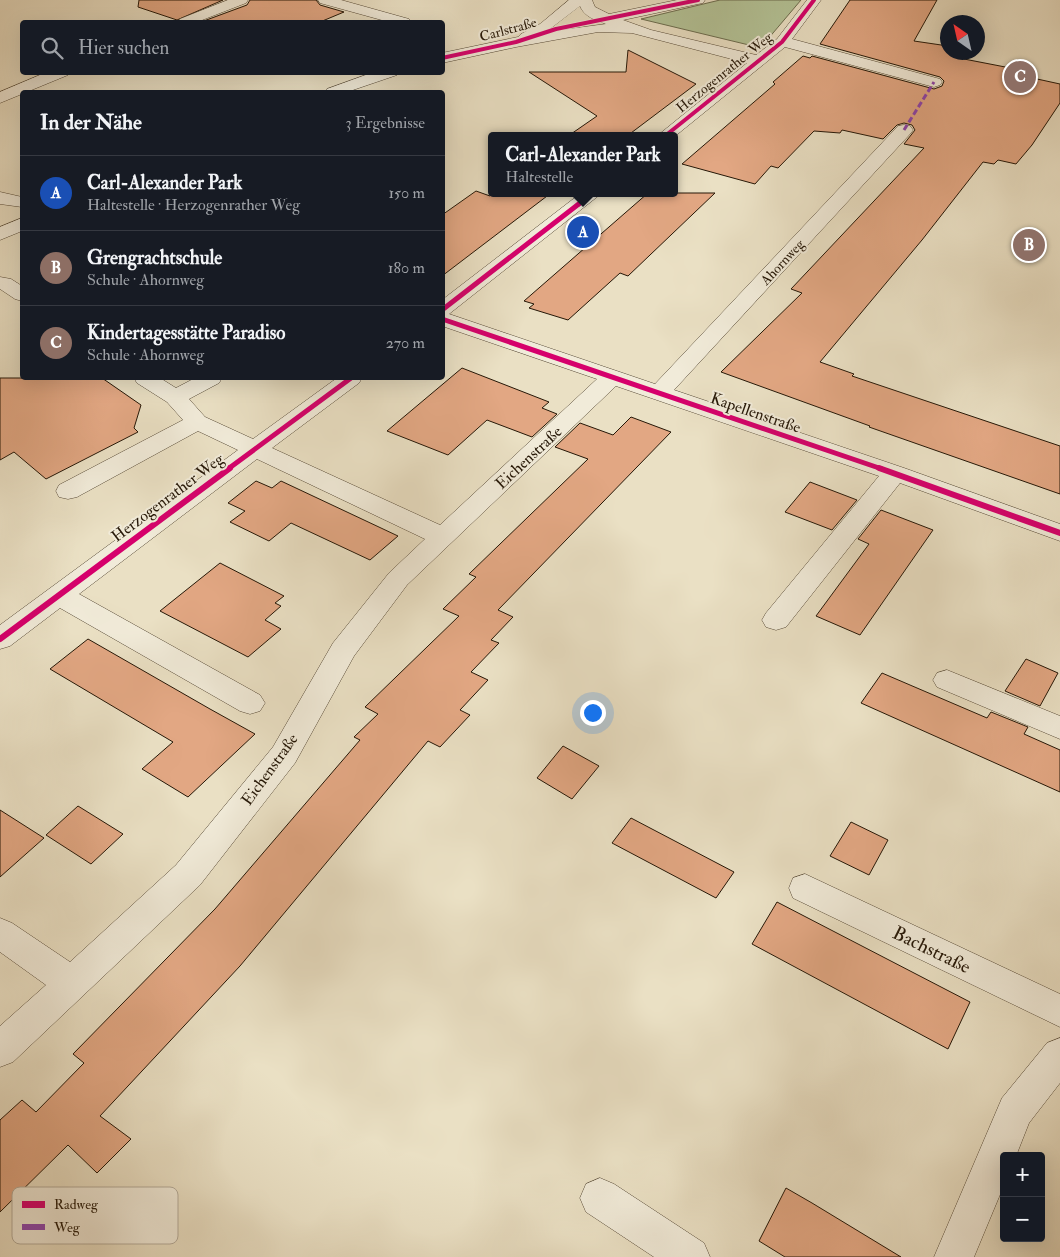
<!DOCTYPE html>
<html lang="de">
<head>
<meta charset="utf-8">
<style>
  body { margin:0; font-family:"IM FELL Double Pica",serif; background:#20242c; color:#f1f3f6 }
  .controls { position:absolute; right:15px; bottom:15px; display:grid; overflow:hidden; border-radius:5px; box-shadow:0 5px 20px #0002 }
  .controls button { width:45px; height:45px; display:grid; place-items:center; padding:0; border:0; border-bottom:1px solid #363941; background:#171b24; color:#f1f3f6; font:25px sans-serif }
  .compass { position:absolute; left:940px; top:15px; width:45px; height:45px; border-radius:50%; background:#171b24; box-shadow:0 5px 20px #0002; rotate:326deg }
  .you { position:absolute; left:592px; top:712px; width:18px; height:18px; margin:-12px; border:4px solid #fff; border-radius:50%; background:#1a73e8; box-shadow:0 0 0 8px #1a73e833 }
  .badge { display:grid; place-items:center; width:32px; height:32px; border-radius:50%; background:#8c9099; color:#fff; font-size:16px; font-weight:700 }
  .pin { position:absolute; translate:-50% -50%; border:2px solid #fff; box-shadow:0 1px 5px #0006 }
  .popup { position:absolute; left:488px; top:132px; width:190px; height:65px; box-sizing:border-box; display:grid; place-content:center; border-radius:5px; background:#171b24; filter:drop-shadow(0 1px 4px #0005); font-size:16px; white-space:nowrap; color:#9ea1a6 }
  .popup b { font-size:19px; color:#f1f3f6 }
  .popup::after { content:''; position:absolute; left:50%; top:100%; margin-left:-10px; border:10px solid transparent; border-top-color:#171b24 }
  .list { margin:0; padding:0; list-style:none }
  h2 { display:flex; justify-content:space-between; align-items:center; height:65px; margin:0; padding:0 20px; font-size:21px }
  h2 small { font-size:16px; font-weight:400; color:#9ea1a6 }
  .list li { display:grid; grid-template-columns:32px 1fr auto; gap:15px; align-items:center; box-sizing:border-box; height:75px; padding:0 20px; border-top:1px solid #363941 }
  .list b { display:block; font-size:19px; white-space:nowrap }
  .list p { margin:0; font-size:16px; white-space:nowrap; color:#9ea1a6 }
  .list em { font-size:16px; font-style:normal; color:#9ea1a6 }
  .icon { flex:none; width:28px; height:28px; fill:none; stroke:currentColor; stroke-width:2; stroke-linecap:round; stroke-linejoin:round }
  .map { position:relative; flex:none; width:1060px; height:1257px; overflow:hidden }
  .search { position:absolute; background:#171b24; box-shadow:0 5px 20px #0002; left:20px; top:20px; width:425px; height:55px; display:flex; align-items:center; gap:12px; box-sizing:border-box; padding:0 18px; border-radius:5px; color:#9ea1a6; font-size:19px }
  .panel { position:absolute; background:#171b24; box-shadow:0 5px 20px #0002; left:20px; top:90px; width:425px; height:290px; border-radius:5px }
  .map>svg:first-child { display:block }
  .green { fill:#b4c397; stroke:#6c6d4f }
  .building { fill:#e2a783; stroke:#251707 }
  .lines { fill:none; stroke-linecap:round; stroke-linejoin:round }
  .minor-casing { stroke:#564936; stroke-width:1 }
  .minor { fill:#f1ebd9; fill-rule:evenodd }
  .quiet { stroke:#8e44ad; stroke-width:3; stroke-dasharray:6 3; stroke-linecap:butt }
  .cycleway-far2-casing { stroke:#f1ebd9; stroke-width:5.5 }
  .cycleway-far1-casing { stroke:#f1ebd9; stroke-width:8 }
  .cycleway-casing { stroke:#f1ebd9; stroke-width:9 }
  .cycleway-far2 { stroke:#d6006c; stroke-width:4 }
  .cycleway-far1 { stroke:#d6006c; stroke-width:5 }
  .cycleway { stroke:#d6006c; stroke-width:6 }
  .labels { text-anchor:middle; stroke-width:4; stroke-linejoin:round; paint-order:stroke }
  .far-street-label { font-size:14px; fill:#251707; stroke:#f1ebd9 }
  .street-label { font-size:16px; fill:#251707; stroke:#f1ebd9 }
  .near-street-label { font-size:19px; fill:#251707; stroke:#f1ebd9 }
  .key { fill:#f1ebd9; stroke:#b4ab9a; stroke-width:1 }
  .key-label { font-size:14px; fill:#251707 }
</style>
</head>
<body>
<div class="map">
<svg width="1060" height="1257" viewBox="0 0 1060 1257">
  <rect width="100%" height="100%" fill="#eae0c4"/>
  <filter id="stains"><feTurbulence type="fractalNoise" baseFrequency=".004" numOctaves="4"/><feColorMatrix values="0 0 0 0 .2 0 0 0 0 .09 0 0 0 0 .02 0 0 0 .5 -.17"/></filter>
  <radialGradient id="worn" r=".72"><stop offset=".6" stop-color="#630" stop-opacity="0"/><stop offset="1" stop-color="#630" stop-opacity=".3"/></radialGradient>
  <!-- green -->
  <polygon class="green" points="720,0 801,0 762,46 749,45 641,19"/>
  <!-- building -->
  <g class="building">
    <polygon points="139,0 223,0 177,20 138,7"/>
    <polygon points="250,0 316,0 320,5 344,12 320,22 201,22 247,5"/>
    <polygon points="850,0 937,0 914,41 948,46 948,52 966,52 964,59 1031,72 1028,77 1060,84 1060,103 1032,145 1016,164 998,160 994,164 983,162 922,240 820,362 854,374 852,376 1060,446 1060,494 869,427 870,426 721,372 802,293 791,289 924,148 904,144 915,130 912,125 904,123 897,125 883,139 842,130 840,133 814,131 778,168 771,166 755,184 682,164 775,84 773,82 803,56 810,58 812,56 934,89 942,86 944,81 940,77 820,44"/>
    <polygon points="628,50 696,84 627,136 578,136 571,134 597,116 529,72 626,72"/>
    <polygon points="476,191 490,196 493,193 551,193 442,276 442,215"/>
    <polygon points="648,193 715,193 628,276 620,273 568,320 529,308 534,304 524,301"/>
    <polygon points="462,368 549,402 542,408 557,414 532,437 487,420 448,455 387,431"/>
    <polygon points="0,378 102,378 141,405 134,428 138,432 46,479 14,452 0,460"/>
    <polygon points="631,417 671,432 498,610 513,617 491,640 499,643 471,672 488,680 460,710 470,715 440,747 428,741 240,966 100,1116 131,1139 97,1173 68,1145 0,1212 0,1120 22,1100 36,1112 84,1063 73,1054 215,909 360,740 354,737 378,714 365,707 459,616 443,609 476,577 469,574 588,459 555,447 580,423 613,435"/>
    <polygon points="256,481 272,488 281,481 398,536 370,560 291,523 269,541 230,522 245,511 228,503"/>
    <polygon points="810,482 857,500 832,530 785,512"/>
    <polygon points="881,510 933,530 860,635 816,616 869,544 858,539"/>
    <polygon points="220,563 284,596 275,603 281,606 265,620 281,629 248,657 160,611"/>
    <polygon points="88,639 210,709 255,734 188,797 142,769 173,742 50,669"/>
    <polygon points="1026,659 1058,673 1040,706 1005,691"/>
    <polygon points="882,673 987,718 991,712 1028,727 1024,734 1060,750 1060,792 861,703"/>
    <polygon points="563,746 599,766 572,799 537,778"/>
    <polygon points="78,806 123,834 91,864 46,835"/>
    <polygon points="0,810 44,838 0,877"/>
    <polygon points="631,818 734,872 716,898 612,843"/>
    <polygon points="851,822 888,840 869,875 830,856"/>
    <polygon points="777,902 970,1002 948,1049 752,944"/>
    <polygon points="786,1188 812,1203 901,1257 785,1257 759,1241"/>
  </g>
  <g class="lines">
    <defs>
      <g id="minor">
        <polygon points="228,0 248,0 246,3 197,22 178,22 180,19"/>
        <polygon points="318,0 341,0 409,19 411,22 389,22 320,3"/>
        <path d="M569 0H592L595 7 609 14 677 0H705L703 3 698 4 623 20 651 30 756 55 777 39 807 0H821L792 39 940 79 942 82 940 85 934 87 785 47 674 137 657 136 747 63 632 33 598 32 516 47 442 63V53L518 37 521 34 540 24ZM580 6C584 17 596 20 606 24L546 32Z"/>
        <polygon points="47,72 70,72 68,75 0,103 0,92"/>
        <polygon points="374,72 399,72 397,75 347,92 325,92 327,89"/>
        <polygon points="904,125 910,126 913,130 910,134 674,390 904,468 1060,524 1060,541 900,483 786,627 776,630 766,627 762,620 766,613 879,476 616,386 407,585 354,656 295,763 200,885 13,1062 0,1067 0,1026 46,985 0,952 0,918 12,923 70,962 176,865 273,747 333,643 389,573 425,539 257,459 79,594 260,695 265,703 260,711 250,714 240,711 60,608 10,646 0,649 0,625 238,450 198,431 77,497 68,499 59,497 56,491 59,485 183,420 167,402 137,383 134,378 160,378 176,388 195,378 222,378 219,383 189,399 205,417 253,439 337,378 362,378 359,383 272,448 440,525 597,379 442,326 442,300 581,193 602,193 449,314 655,384 898,126"/>
        <polygon points="0,192 22,197 22,207 0,204"/>
        <polygon points="22,218 22,231 0,240 0,227"/>
        <polygon points="0,277 11,279 22,286 22,301 15,299 0,289"/>
        <polygon points="947,670 1060,716 1060,739 937,687 933,680 937,673"/>
        <polygon points="805,874 1060,994 1060,1027 793,898 789,888 793,878"/>
        <polygon points="1060,1038 1060,1083 1029,1123 1016,1156 1004,1156 1004,1185 974,1257 934,1257 1002,1098 1047,1043"/>
        <polygon points="600,1178 614,1184 704,1243 710,1257 654,1257 586,1212 580,1198 586,1184"/>
      </g>
    </defs>
    <!-- minor casing -->
    <use href="#minor" class="minor-casing"/>
    <!-- minor -->
    <use href="#minor" class="minor"/>
    <!-- quiet -->
    <polyline class="quiet" points="904,130 934,82"/>
    <defs>
      <g id="cycleway-far2">
        <polyline points="442,58 516,42 556,29 698,0"/>
        <polyline points="665,136 782,42 814,0"/>
        <polyline points="578,205 593,193"/>
      </g>
      <g id="cycleway-far1">
        <polyline points="442,310 580,203"/>
        <polyline points="442,319 882,469"/>
        <polyline points="228,469 351,378"/>
      </g>
      <g id="cycleway">
        <polyline points="879,468 1060,533"/>
        <polyline points="0,639 230,468"/>
      </g>
    </defs>
    <!-- cycleway-far2 casing -->
    <use href="#cycleway-far2" class="cycleway-far2-casing"/>
    <!-- cycleway-far1 casing -->
    <use href="#cycleway-far1" class="cycleway-far1-casing"/>
    <!-- cycleway casing -->
    <use href="#cycleway" class="cycleway-casing"/>
    <!-- cycleway-far2 -->
    <use href="#cycleway-far2" class="cycleway-far2"/>
    <!-- cycleway-far1 -->
    <use href="#cycleway-far1" class="cycleway-far1"/>
    <!-- cycleway -->
    <use href="#cycleway" class="cycleway"/>
  </g>
  <g class="labels">
    <!-- far-street labels -->
    <g class="far-street-label">
      <text transform="translate(508 29) rotate(-15)" y="5">Carlstraße</text>
      <text transform="translate(724 72) rotate(-39)" y="5">Herzogenrather Weg</text>
      <text transform="translate(782 262) rotate(-47)" y="5">Ahornweg</text>
    </g>
    <!-- street labels -->
    <g class="street-label">
      <text transform="translate(756 412) rotate(19)" y="6">Kapellenstraße</text>
      <text transform="translate(528 457) rotate(-43)" y="6">Eichenstraße</text>
      <text transform="translate(167 497) rotate(-37)" y="6">Herzogenrather Weg</text>
      <text transform="translate(269 769) rotate(-54)" y="6">Eichenstraße</text>
    </g>
    <!-- near-street labels -->
    <g class="near-street-label">
      <text transform="translate(932 949) rotate(26)" y="7">Bachstraße</text>
    </g>
  </g>
  <!-- legend -->
  <rect x="12" y="1187" width="166" height="57" rx="8" class="key"/>
  <rect x="22" y="1201" width="23" height="7" fill="#d6006c"/>
  <rect x="22" y="1224" width="23" height="6" fill="#8e44ad"/>
  <g class="key-label">
    <text x="54" y="1209">Radweg</text>
    <text x="54" y="1232">Weg</text>
  </g>
  <rect width="100%" height="100%" filter="url(#stains)"/>
  <rect width="100%" height="100%" fill="url(#worn)"/>
</svg>
<div class="controls">
<button>+</button>
<button>−</button>
</div>
<svg class="compass" viewBox="-18 -18 36 36"><path d="M0-13l5 13h-10z" fill="#e53935"/><path d="M0 13l5-13h-10z" fill="#9ea1a6"/></svg>
<div class="you"></div>
<div class="pin badge" style="left:583px;top:232px;background:#1a4fb4">A</div>
<div class="popup"><b>Carl-Alexander Park</b>Haltestelle</div>
<div class="pin badge" style="left:1029px;top:245px;background:#8d6e63">B</div>
<div class="pin badge" style="left:1020px;top:77px;background:#8d6e63">C</div>
<div class="search"><svg class="icon" aria-label="search" viewBox="0 0 24 24"><circle cx="10" cy="10" r="6"/><path d="M15 15l6 6"/></svg>Hier suchen</div>
<section class="panel">
<h2>In der Nähe<small>3 Ergebnisse</small></h2>
<ul class="list">
<li><span class="badge" style="background:#1a4fb4">A</span><div><b>Carl-Alexander Park</b><p>Haltestelle · Herzogenrather Weg</p></div><em>150 m</em></li>
<li><span class="badge" style="background:#8d6e63">B</span><div><b>Grengrachtschule</b><p>Schule · Ahornweg</p></div><em>180 m</em></li>
<li><span class="badge" style="background:#8d6e63">C</span><div><b>Kindertagesstätte Paradiso</b><p>Schule · Ahornweg</p></div><em>270 m</em></li>
</ul>
</section>
</div>
</body>
</html>
